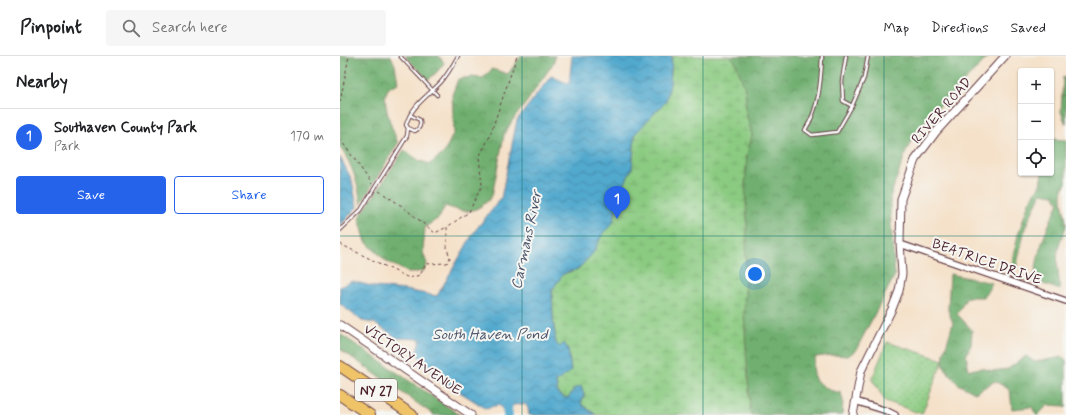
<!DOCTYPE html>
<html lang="en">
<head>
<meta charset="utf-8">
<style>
  body { margin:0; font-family:Mynerve,sans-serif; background:#f6f6f6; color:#202124 }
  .controls { position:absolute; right:12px; top:12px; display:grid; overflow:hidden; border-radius:4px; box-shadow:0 1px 3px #0004 }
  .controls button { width:36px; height:36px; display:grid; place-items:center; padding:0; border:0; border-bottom:1px solid #e0e0e0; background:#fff; color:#202124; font:20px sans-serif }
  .you { position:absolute; left:415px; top:218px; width:14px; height:14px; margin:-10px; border:3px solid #fff; border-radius:50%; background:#1a73e8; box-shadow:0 0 0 6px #1a73e833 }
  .badge { display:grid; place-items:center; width:26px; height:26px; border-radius:50%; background:#2563eb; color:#fff; font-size:13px; font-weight:700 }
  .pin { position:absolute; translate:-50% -33px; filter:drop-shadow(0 1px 2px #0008) }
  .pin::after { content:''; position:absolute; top:21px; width:14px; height:12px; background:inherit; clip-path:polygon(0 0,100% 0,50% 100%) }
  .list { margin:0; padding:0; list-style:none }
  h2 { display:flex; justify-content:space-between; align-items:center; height:52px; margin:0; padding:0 16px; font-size:17px }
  h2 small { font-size:13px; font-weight:400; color:#757577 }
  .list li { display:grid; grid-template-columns:26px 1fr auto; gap:12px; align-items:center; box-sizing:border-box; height:56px; padding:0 16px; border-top:1px solid #e0e0e0 }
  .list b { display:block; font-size:15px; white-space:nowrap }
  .list p { margin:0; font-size:13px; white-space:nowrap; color:#757577 }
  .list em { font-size:13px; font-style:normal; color:#757577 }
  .actions { display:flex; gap:8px; padding:12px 16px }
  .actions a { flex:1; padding:9px 0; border:1px solid #2563eb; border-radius:4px; text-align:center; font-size:14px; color:#2563eb }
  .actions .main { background:#2563eb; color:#fff }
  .icon { flex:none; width:22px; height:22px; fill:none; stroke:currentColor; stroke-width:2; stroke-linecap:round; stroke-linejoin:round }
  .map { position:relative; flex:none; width:726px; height:359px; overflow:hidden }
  header { display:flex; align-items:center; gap:24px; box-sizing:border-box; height:56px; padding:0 20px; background:#fff; border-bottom:1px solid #e0e0e0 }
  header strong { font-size:19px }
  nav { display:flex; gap:22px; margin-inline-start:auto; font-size:14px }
  .search { width:280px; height:36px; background:#f6f6f6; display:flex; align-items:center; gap:10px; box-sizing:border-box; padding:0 14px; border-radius:4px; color:#757577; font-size:15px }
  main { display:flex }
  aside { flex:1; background:#fff }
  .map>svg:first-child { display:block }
  .grass { fill:url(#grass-dots); stroke:#6a7556 }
  .forest { fill:url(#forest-crowns); stroke:#5d674d }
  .wetland { fill:url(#wetland-marsh); stroke:#6a7556 }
  .water { fill:url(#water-waves); stroke:#4e647c }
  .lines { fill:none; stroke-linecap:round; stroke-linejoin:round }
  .river { stroke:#51a9ce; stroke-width:10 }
  .service-casing { stroke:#643c43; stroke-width:4.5 }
  .minor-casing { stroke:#643c43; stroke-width:8 }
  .tertiary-casing { stroke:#643c43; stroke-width:9 }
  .motorway-casing { stroke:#643c43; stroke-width:12 }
  .path { stroke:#643c43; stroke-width:1; stroke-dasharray:3 3; stroke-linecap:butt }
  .service { stroke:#fff; stroke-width:2.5 }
  .minor { stroke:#fff; stroke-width:5.5 }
  .tertiary { stroke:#fff; stroke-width:7 }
  .motorway { stroke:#efc469; stroke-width:10 }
  .grid { fill:none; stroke:#0f766e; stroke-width:1; stroke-opacity:0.55 }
  .labels { text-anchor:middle; stroke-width:4; stroke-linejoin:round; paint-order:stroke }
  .shield { fill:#f6f6f2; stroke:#7e6067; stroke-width:1 }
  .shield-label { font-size:13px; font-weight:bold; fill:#4a1f2b }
  .street-label { font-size:14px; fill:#4a1f2b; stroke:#f6f6f2 }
  .water-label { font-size:15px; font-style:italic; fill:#4d566c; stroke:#f6f6f2 }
</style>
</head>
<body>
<header>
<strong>Pinpoint</strong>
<div class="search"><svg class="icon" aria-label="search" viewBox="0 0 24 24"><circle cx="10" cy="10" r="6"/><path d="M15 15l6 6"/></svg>Search here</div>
<nav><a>Map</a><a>Directions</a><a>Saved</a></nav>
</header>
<main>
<aside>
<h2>Nearby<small></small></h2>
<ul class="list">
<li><span class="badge">1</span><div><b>Southaven County Park</b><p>Park</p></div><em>170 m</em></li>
</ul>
<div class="actions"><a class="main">Save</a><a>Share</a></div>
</aside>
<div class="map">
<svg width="726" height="359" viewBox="0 0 726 359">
  <defs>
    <pattern id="grass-dots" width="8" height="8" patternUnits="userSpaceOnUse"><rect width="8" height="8" fill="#8bcb81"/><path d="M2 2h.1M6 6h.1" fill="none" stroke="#79ae70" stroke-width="1.8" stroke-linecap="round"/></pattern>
    <pattern id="forest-crowns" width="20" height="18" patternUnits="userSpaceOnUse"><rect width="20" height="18" fill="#70af6f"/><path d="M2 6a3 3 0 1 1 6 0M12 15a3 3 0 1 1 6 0" fill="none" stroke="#5e8e5b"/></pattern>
    <pattern id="wetland-marsh" width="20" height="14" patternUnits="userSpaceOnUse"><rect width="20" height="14" fill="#8bcb81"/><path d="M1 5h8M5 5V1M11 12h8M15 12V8" fill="none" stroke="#79ae70"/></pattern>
    <pattern id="water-waves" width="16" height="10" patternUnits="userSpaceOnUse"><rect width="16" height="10" fill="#51a9ce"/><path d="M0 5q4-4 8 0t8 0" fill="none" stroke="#4589a7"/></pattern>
  </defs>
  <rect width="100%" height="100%" fill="#f6f6f2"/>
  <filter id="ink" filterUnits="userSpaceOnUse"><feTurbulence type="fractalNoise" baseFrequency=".025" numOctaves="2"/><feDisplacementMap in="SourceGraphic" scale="8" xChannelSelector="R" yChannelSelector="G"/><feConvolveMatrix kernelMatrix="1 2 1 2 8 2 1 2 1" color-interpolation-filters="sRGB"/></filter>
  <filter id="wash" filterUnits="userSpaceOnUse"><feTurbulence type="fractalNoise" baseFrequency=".012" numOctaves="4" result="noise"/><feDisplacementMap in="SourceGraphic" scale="16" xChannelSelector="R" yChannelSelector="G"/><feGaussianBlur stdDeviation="0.9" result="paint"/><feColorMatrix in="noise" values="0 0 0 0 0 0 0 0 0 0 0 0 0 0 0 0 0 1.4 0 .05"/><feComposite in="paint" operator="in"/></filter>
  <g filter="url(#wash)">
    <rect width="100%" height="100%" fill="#f5e1c9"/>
    <!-- grass -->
    <polygon class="grass" points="547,286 603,304 582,358 545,345 532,323"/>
    <!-- forest -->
    <g class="forest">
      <path d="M0 0H51L55 9 58 27C55 29 51 30 49 32 39 42 53 75 58 87L21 148C18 127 12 108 0 91Z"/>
      <polygon points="65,0 99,0 104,7 97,16 88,24"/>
      <path d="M181 0H215L214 6 186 47 172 65 164 79 152 140C146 148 135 156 124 155 118 154 111 152 105 150L99 162 85 171 83 196 87 208 83 215 69 217 46 205 26 186 19 162 64 94 80 105 90 108 104 97 114 76 112 39 118 23 131 21 143 22 152 13 168 18Z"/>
      <polygon points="389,0 649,0 584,66 567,93 550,141 551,170 555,219 516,294 508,300 493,299 476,301 473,310 475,324 489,334 501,337 503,344 502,359 411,359 410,354 404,260 407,165 405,129 407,98 412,79 406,57 405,33 395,5"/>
      <polygon points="723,21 726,22 726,68 721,56"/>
      <path d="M713 83 726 84V127C717 141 726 155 726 170 724 177 720 185 718 193 716 207 719 221 720 234L693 224C696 214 697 203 700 193 705 178 711 162 719 147L714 139 701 137 685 172 676 213 672 207 678 179 689 146 700 129 702 117H711V88Z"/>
      <polygon points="610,218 652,227 644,241 627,241 617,258 632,274 631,289 626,299 629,314 642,312 652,315 668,313 686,300 695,306 722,301 726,305 726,352 724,350 708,349 698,359 696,359 692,351 672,353 670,334 655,325 635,337 618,328 603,310 604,297 613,267 608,254"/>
      <polygon points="0,278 120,359 94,359 0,293"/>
    </g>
    <!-- wetland -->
    <polygon class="wetland" points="332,0 389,0 395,5 405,33 406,57 412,79 407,98 405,129 407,165 404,260 410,354 411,359 256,359 241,348 244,339 234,333 229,341 225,342 218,338 216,326 231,315 228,293 220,291 216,288 213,263 212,234 223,218 238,213 253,197 263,177 273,167 280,138 292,112 295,78 326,44 330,28"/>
    <!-- water -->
    <g class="water">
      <polygon points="232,0 332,0 330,28 326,45 295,78 292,112 280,138 273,167 263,177 253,197 238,213 223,218 212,234 213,263 216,287 220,291 224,287 228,293 231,315 216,326 218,338 225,342 229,341 234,333 241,330 244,339 241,348 256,359 189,359 188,352 185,348 173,349 171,352 163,354 159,349 145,352 101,324 76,297 81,283 57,282 34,267 22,265 0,248 0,231 12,225 35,231 65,234 97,240 134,176 161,142 177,64 211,20 229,28"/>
      <polygon points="0,101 12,124 17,151 0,170"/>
    </g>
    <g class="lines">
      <!-- river -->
      <polyline class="river" points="168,359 167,353 169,341"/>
    </g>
  </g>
  <g filter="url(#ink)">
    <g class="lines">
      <defs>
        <g id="service">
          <polyline points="60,0 97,39"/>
          <path d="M482 0C481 25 479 53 465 74L472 79 497 76 512 50 524 22 528 0"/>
          <polyline points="506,0 502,25 503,45 512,50"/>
          <path d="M68 72 75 75C79 73 81 69 80 64L70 59"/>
          <path d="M0 174 21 154 67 80 68 72 66 69C71 50 88 40 101 26 108 18 113 9 118 0"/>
        </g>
        <g id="minor">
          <polyline points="560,188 726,245"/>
          <polyline points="515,345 547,355 555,359"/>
        </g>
        <g id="tertiary">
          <polyline points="0,269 131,359"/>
          <polyline points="513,359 521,315 552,253 559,235 562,218 560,186 561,143 575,104 596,76 665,0"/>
        </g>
        <g id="motorway">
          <polyline points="0,310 72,359"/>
          <polyline points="0,339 30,359"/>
        </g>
      </defs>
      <!-- service casing -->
      <use href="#service" class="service-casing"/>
      <!-- minor casing -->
      <use href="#minor" class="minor-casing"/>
      <!-- tertiary casing -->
      <use href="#tertiary" class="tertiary-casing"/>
      <!-- motorway casing -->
      <use href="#motorway" class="motorway-casing"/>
      <!-- path -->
      <g class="path">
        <polyline points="0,46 9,0"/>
        <polyline points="0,83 32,128"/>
        <polyline points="39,135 62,150 95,177 107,171"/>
        <polyline points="0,188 69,222 80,219 86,208 107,207 110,202 107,192 107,171 129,156 142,129 139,101 149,82 177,0"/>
      </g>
      <!-- service -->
      <use href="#service" class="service"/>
      <!-- minor -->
      <use href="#minor" class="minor"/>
      <!-- tertiary -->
      <use href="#tertiary" class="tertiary"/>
      <!-- motorway -->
      <use href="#motorway" class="motorway"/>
    </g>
  </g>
  <!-- grid -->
  <path class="grid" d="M182 0V359M363 0V359M544 0V359M0 180H726"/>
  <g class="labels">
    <!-- shield labels -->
    <rect class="shield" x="15" y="323" width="42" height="22" rx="3"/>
    <g class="shield-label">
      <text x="36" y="339">NY 27</text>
    </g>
    <!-- street labels -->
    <g class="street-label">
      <text transform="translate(601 54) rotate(-49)" y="5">RIVER ROAD</text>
      <text transform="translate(647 205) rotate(19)" y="5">BEATRICE DRIVE</text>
      <text transform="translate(73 303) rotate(34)" y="5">VICTORY AVENUE</text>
    </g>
    <!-- water labels -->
    <g class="water-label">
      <text transform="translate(186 184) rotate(-78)" y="5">Carmans River</text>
      <text x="150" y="283">South Haven Pond</text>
    </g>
  </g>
</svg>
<div class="controls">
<button>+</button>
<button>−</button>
<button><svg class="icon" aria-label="locate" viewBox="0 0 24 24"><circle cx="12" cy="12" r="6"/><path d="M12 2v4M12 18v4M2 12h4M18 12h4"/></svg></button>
</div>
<div class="you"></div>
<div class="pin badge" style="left:277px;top:163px">1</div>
</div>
</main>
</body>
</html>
